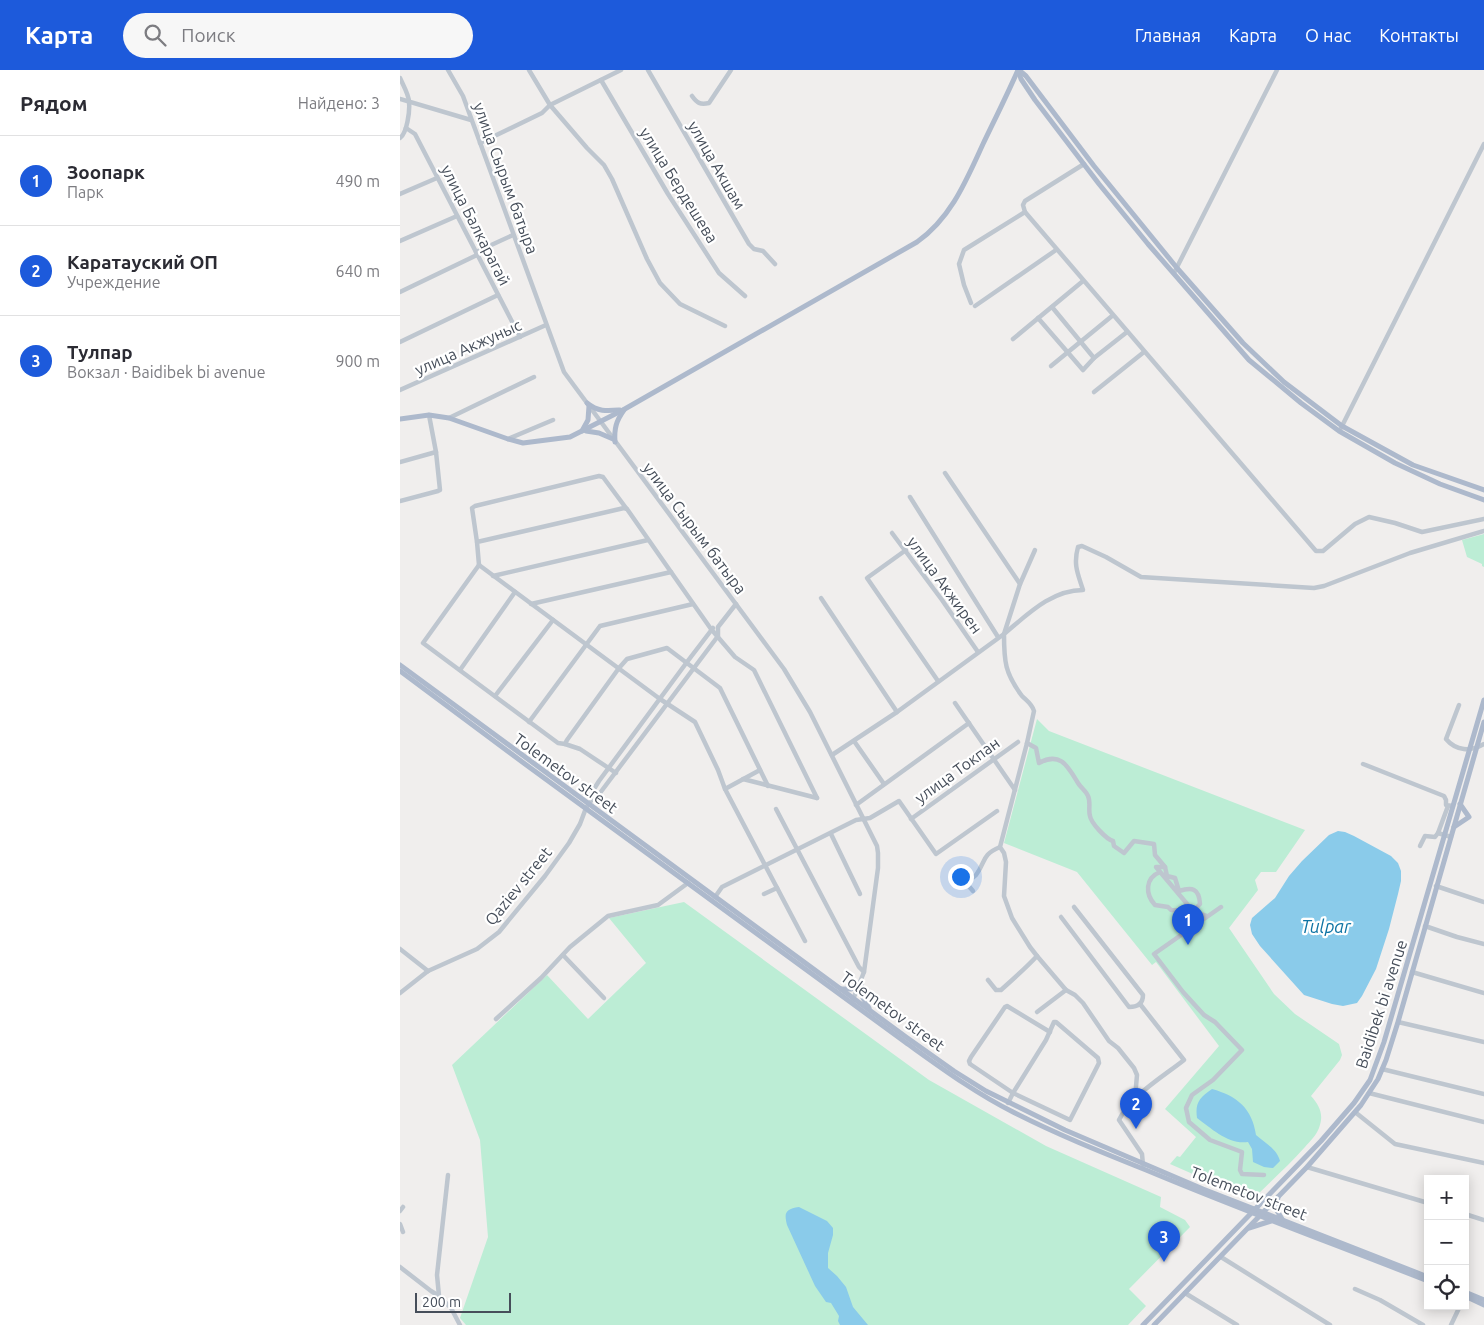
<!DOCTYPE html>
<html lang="ru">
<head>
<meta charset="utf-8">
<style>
  body { margin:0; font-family:Ubuntu,sans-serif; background:#f7f7f7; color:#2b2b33 }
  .controls { position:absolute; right:15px; bottom:15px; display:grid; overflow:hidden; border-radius:0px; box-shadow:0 2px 12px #0003 }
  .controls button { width:45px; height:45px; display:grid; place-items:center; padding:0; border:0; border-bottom:1px solid #e1e1e2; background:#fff; color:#2b2b33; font:25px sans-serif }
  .scale { position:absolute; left:15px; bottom:12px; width:96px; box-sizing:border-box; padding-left:5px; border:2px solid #464e5a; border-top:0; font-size:14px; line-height:18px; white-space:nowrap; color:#464e5a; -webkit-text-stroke:4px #fff; paint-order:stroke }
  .you { position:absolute; left:560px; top:806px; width:18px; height:18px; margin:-12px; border:4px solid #fff; border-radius:50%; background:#1a73e8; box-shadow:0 0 0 8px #1a73e833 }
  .badge { display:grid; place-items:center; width:32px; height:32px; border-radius:50%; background:#1d5adb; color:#fff; font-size:16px; font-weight:700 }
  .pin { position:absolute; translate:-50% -41px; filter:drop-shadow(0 1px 2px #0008) }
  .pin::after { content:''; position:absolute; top:26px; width:18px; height:15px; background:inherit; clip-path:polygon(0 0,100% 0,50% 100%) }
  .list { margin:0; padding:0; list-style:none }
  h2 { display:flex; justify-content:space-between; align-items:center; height:65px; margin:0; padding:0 20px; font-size:21px }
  h2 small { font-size:16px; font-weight:400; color:#7c7c81 }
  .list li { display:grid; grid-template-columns:32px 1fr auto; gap:15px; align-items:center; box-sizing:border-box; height:90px; padding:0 20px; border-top:1px solid #e1e1e2 }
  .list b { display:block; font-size:19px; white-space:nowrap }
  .list p { margin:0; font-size:16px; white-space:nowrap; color:#7c7c81 }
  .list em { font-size:16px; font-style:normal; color:#7c7c81 }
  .icon { flex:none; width:28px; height:28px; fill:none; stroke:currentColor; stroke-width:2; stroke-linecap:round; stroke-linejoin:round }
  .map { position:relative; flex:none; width:1084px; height:1255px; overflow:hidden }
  header { display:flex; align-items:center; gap:30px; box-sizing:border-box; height:70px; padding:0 25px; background:#1d5adb; color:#fff }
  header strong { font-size:24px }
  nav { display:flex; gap:28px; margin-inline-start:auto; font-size:18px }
  .search { width:350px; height:45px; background:#f7f7f7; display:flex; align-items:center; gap:12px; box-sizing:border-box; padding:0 18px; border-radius:28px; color:#7c7c81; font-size:19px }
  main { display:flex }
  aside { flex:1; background:#fff }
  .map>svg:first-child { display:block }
  .green { fill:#bcedd5 }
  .water { fill:#8acbea }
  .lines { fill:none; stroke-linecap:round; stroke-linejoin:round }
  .minor { stroke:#bec6cf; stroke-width:4.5 }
  .major { stroke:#adb9cc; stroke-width:5 }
  .labels { text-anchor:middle; stroke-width:4.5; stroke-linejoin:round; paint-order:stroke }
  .street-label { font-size:16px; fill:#464e5a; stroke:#fff }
  .water-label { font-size:18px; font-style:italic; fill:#0f74a4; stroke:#fff }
</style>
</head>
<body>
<header>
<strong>Карта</strong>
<div class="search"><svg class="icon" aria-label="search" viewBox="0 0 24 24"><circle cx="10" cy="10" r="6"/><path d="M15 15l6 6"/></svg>Поиск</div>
<nav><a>Главная</a><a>Карта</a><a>О нас</a><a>Контакты</a></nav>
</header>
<main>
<aside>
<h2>Рядом<small>Найдено: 3</small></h2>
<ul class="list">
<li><span class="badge">1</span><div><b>Зоопарк</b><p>Парк</p></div><em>490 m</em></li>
<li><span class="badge">2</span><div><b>Каратауский ОП</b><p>Учреждение</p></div><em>640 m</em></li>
<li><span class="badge">3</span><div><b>Тулпар</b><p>Вокзал · Baidibek bi avenue</p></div><em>900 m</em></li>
</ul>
</aside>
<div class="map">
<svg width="1084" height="1255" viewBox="0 0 1084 1255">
  <rect width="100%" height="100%" fill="#f0eeed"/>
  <!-- green -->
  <g class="green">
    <polygon points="1084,464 1084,497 1082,496 1082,494 1067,487 1062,470"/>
    <path d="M637 649 649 661 905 760 876 802H861L855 810 858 820 829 858 874 924 895 944 939 974 942 985 940 990 911 1026C920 1036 924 1045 919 1058 916 1066 910 1071 905 1077 888 1096 870 1112 852 1130L770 1094 777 1086 780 1087 796 1067 765 1039 819 976 756 892 752 895 677 802 604 773Z"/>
    <polygon points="284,832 529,1010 646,1076 761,1127 760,1137 785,1150 790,1157 729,1219 746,1236 728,1255 66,1255 60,1248 88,1167 80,1070 52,995 147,905 188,949 246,893 209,848"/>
  </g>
  <!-- water -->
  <g class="water">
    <polygon points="938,761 945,762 954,766 991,786 998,793 1001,801 1001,811 998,824 989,859 976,899 962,926 957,933 943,936 932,934 904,925 860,876 852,864 850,855 852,848 875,828 889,806 902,791 929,765"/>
    <path d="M812 1019C837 1026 852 1038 856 1065 865 1073 877 1079 880 1091L873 1098 864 1097 853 1092 852 1079 848 1072C829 1075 812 1059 797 1048 795 1033 799 1028 812 1019Z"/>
    <path d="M399 1137 427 1151 433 1158V1165L428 1183V1198L437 1206 446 1217 453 1237 468 1255H440L438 1251 439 1246 431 1233 426 1232 415 1216 387 1155C384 1143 385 1139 399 1137Z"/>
  </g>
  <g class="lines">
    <!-- minor -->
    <g class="minor">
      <polyline points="48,0 63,26 164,302 384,599 410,642 477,776 478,783 478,798 464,902 452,932"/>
      <polyline points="129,0 150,35 187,78 204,95 212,109 247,189 260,213 280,234 325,256"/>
      <polyline points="248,0 349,174 354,179 363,181 375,194"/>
      <path d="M0 8C3 15 9 25 9 32 10 41 7 63 0 68"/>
      <polyline points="201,10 268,124 319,203 345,226"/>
      <path d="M292 26C297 33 300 35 309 33L331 0"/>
      <polyline points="0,29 71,50"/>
      <polyline points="6,58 15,64 120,267"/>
      <polyline points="80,73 142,43 150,35 221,0"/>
      <polyline points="684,94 625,131 623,135 625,142 916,481 923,481 955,454 969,447 995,453 1022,462 1084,449"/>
      <polyline points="0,124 37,108"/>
      <polyline points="0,171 57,146"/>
      <polyline points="76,182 113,165"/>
      <polyline points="774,203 877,0"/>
      <polyline points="0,222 77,185"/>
      <polyline points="571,233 564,215 559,194 564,180 625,142"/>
      <polyline points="575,236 656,180"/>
      <polyline points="652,237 694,288"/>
      <polyline points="638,248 683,300 694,288 727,262"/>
      <polyline points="613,269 683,211"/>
      <polyline points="0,272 98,225"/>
      <polyline points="651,296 712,246"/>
      <polyline points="0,320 146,255"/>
      <polyline points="694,322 744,282"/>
      <polyline points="49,348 134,307"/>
      <polyline points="941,358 1084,74"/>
      <polyline points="108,369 153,350"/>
      <polyline points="0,392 36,382"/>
      <polyline points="510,427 598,567"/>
      <polyline points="0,431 38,421 40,420 36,382 29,345"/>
      <polyline points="492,463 542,530 578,582"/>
      <polyline points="77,472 72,438 75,436 199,406 203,407 226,438"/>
      <polyline points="506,480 467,508 538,611"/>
      <polyline points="79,495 77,472 224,438 227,439 271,502"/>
      <polyline points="93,506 248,470"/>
      <polyline points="620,514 635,480"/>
      <polyline points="421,528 497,642"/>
      <polyline points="131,534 271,502 311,559 335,587 354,600 417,728"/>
      <polyline points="60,600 115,522"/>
      <polyline points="95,626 153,550"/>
      <polyline points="555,633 615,720"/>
      <path d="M1059 635 1046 669C1056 681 1071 682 1084 674"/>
      <polyline points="129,652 200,556 293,534"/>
      <polyline points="454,671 484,714"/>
      <path d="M627 673 636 678 639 693C661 681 668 697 678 713 681 718 686 721 688 726 691 732 688 740 690 746 691 753 706 769 713 771L714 776 724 783 734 771 754 774 755 785 765 797"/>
      <polyline points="165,674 158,673 23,573 79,495 260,629 295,652 318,700 325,719 405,871"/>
      <polyline points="432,685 497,642 604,564 620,514 545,403"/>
      <polyline points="963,694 1044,726 1046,730 1046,735 1053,736"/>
      <polyline points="216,703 180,679 165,674 167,670 219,598 227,589 267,578 320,618 368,716"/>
      <polyline points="343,709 417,728"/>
      <polyline points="325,719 360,700"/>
      <polyline points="195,725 194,719 199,711 287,592 313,558"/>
      <polyline points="456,735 569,653"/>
      <polyline points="376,739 459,897 464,902"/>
      <polyline points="511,749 618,672"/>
      <polyline points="1038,763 1048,736"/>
      <polyline points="431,764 460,824"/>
      <polyline points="1020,776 1025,766 1035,767 1038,763 1051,767"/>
      <path d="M760 802C745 808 745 824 755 835L768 837 771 840 793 841 800 834C799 818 792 817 779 821L775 808 767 806 765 797H756L793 841 807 846"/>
      <polyline points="1036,816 1084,832"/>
      <path d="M573 821 567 814C569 810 573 808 576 805 586 792 581 785 600 777"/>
      <polyline points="364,824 377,818"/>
      <polyline points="315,827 322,817 456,750 470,748 499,731 536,784 597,741"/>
      <polyline points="821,837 754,884 783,922 804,945 815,952 842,980 813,1010 792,1025 786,1038 789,1052 810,1070 842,1082 840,1100 842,1104 864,1105"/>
      <path d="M661 847 729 937C737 937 743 934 743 925L674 837"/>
      <polyline points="1025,856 1057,867 1084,874"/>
      <polyline points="0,879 28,901"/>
      <polyline points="163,885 204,928"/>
      <polyline points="1012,902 1084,923"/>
      <path d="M588 910 596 920H601C613 909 626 898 637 886"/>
      <polyline points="0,923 28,901 77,879 99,862 145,806 169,773 180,754 186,738 195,725 200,723 318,566 318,557 336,534"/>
      <path d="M740 934 784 990C764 1006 730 1026 719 1050L742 1084 743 1095"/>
      <polyline points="637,942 666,920"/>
      <polyline points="96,949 141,908 170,877 208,846 258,835 288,813"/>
      <polygon points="654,952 656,952 698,988 699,993 670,1050 613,1023 646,970"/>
      <polyline points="998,952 1084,972"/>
      <polyline points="982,999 1084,1024"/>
      <polyline points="969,1023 1084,1052"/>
      <path d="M735 1028 737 1005 734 998 718 978 709 971 683 933 675 925 666 920 637 886 630 877 612 848 604 826 606 792 604 783 600 777 627 673 634 641C632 634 627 631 622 626 605 603 604 592 604 564 627 545 651 520 683 520 678 504 673 495 678 477L682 476 706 487 741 507 914 518 924 516 1010 483 1084 461"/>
      <polyline points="608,1033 613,1023 570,994 569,991 571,987 605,937 607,936 650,962"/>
      <polyline points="955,1042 995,1074 1084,1093"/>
      <polyline points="907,1097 1028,1133"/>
      <polyline points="0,1141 3,1137"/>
      <polyline points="1065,1144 1084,1150"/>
      <polyline points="0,1154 3,1162"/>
      <polyline points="821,1187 930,1255"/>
      <polyline points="0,1197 31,1221 39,1226 51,1238 60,1255"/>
      <polyline points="955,1219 980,1230 1023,1255"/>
      <polyline points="785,1223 837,1255"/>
      <polyline points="39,1226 37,1205 48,1105"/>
      <polyline points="1051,1255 1060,1236"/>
    </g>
    <!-- major -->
    <g class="major">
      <polyline points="618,0 621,9 635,30 699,114 748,174 849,290 901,333 939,361 995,393 1040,414 1084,430"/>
      <polyline points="619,0 626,6 694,96 777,198 843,273 884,312 942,356 1013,395 1084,420"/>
      <path d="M187 333C198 342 207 341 220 340"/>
      <path d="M0 349 29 345 49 348 108 369 123 373 170 367 223 340 517 172C551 148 566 111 583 74 595 49 607 25 618 0"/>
      <polyline points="182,361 188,350 189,336"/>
      <polyline points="186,361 199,363 213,369"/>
      <path d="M215 372C214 359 216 351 224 340"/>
      <polyline points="0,595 506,967 554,1001 586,1021 665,1060 803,1119 1028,1207"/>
      <path d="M0 601 125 694 505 972C540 997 575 1023 613 1042 656 1064 701 1082 746 1100 839 1139 934 1174 1028 1211"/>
      <polyline points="1054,757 1069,747 1060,734"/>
      <polyline points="461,913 463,928 469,938"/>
      <polyline points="441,919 451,919 461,913"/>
      <polyline points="878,1127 876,1139 882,1149"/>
      <polyline points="849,1158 871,1151"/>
      <polyline points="1065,1222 1084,1230"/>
      <polyline points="1065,1226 1084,1235"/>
      <polyline points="743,1255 921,1071 954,1033 970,1010 984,972 1084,630"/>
      <polyline points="754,1255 907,1097 961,1035 978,1009 986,990 998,952 1084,652"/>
    </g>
  </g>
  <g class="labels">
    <!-- street labels -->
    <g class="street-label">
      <text transform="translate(317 95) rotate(60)" y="6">улица Акшам</text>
      <text transform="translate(106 108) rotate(70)" y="6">улица Сырым батыра</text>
      <text transform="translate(279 115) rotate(58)" y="6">улица Бердешева</text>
      <text transform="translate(76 155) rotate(63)" y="6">улица Балкарагай</text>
      <text transform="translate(68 277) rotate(-24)" y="6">улица Акжуныс</text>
      <text transform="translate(295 458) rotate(53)" y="6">улица Сырым батыра</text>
      <text transform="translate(545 515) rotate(54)" y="6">улица Акжирен</text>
      <text transform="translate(557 700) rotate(-36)" y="6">улица Токпан</text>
      <text transform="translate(166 703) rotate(36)" y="6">Tolemetov street</text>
      <text transform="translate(118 816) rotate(-51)" y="6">Qaziev street</text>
      <text transform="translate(981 934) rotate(-72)" y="6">Baidibek bi avenue</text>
      <text transform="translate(493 941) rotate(36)" y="6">Tolemetov street</text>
      <text transform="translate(849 1123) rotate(21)" y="6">Tolemetov street</text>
    </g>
    <!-- water labels -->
    <g class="water-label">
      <text x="926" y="863">Tulpar</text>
    </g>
  </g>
</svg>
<div class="controls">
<button>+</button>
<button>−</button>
<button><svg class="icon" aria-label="locate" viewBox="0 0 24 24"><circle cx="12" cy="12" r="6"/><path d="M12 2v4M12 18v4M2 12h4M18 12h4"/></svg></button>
</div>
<div class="scale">200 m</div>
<div class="you"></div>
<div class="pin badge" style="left:788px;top:875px">1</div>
<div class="pin badge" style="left:736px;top:1059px">2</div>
<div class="pin badge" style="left:764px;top:1192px">3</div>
</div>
</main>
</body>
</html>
